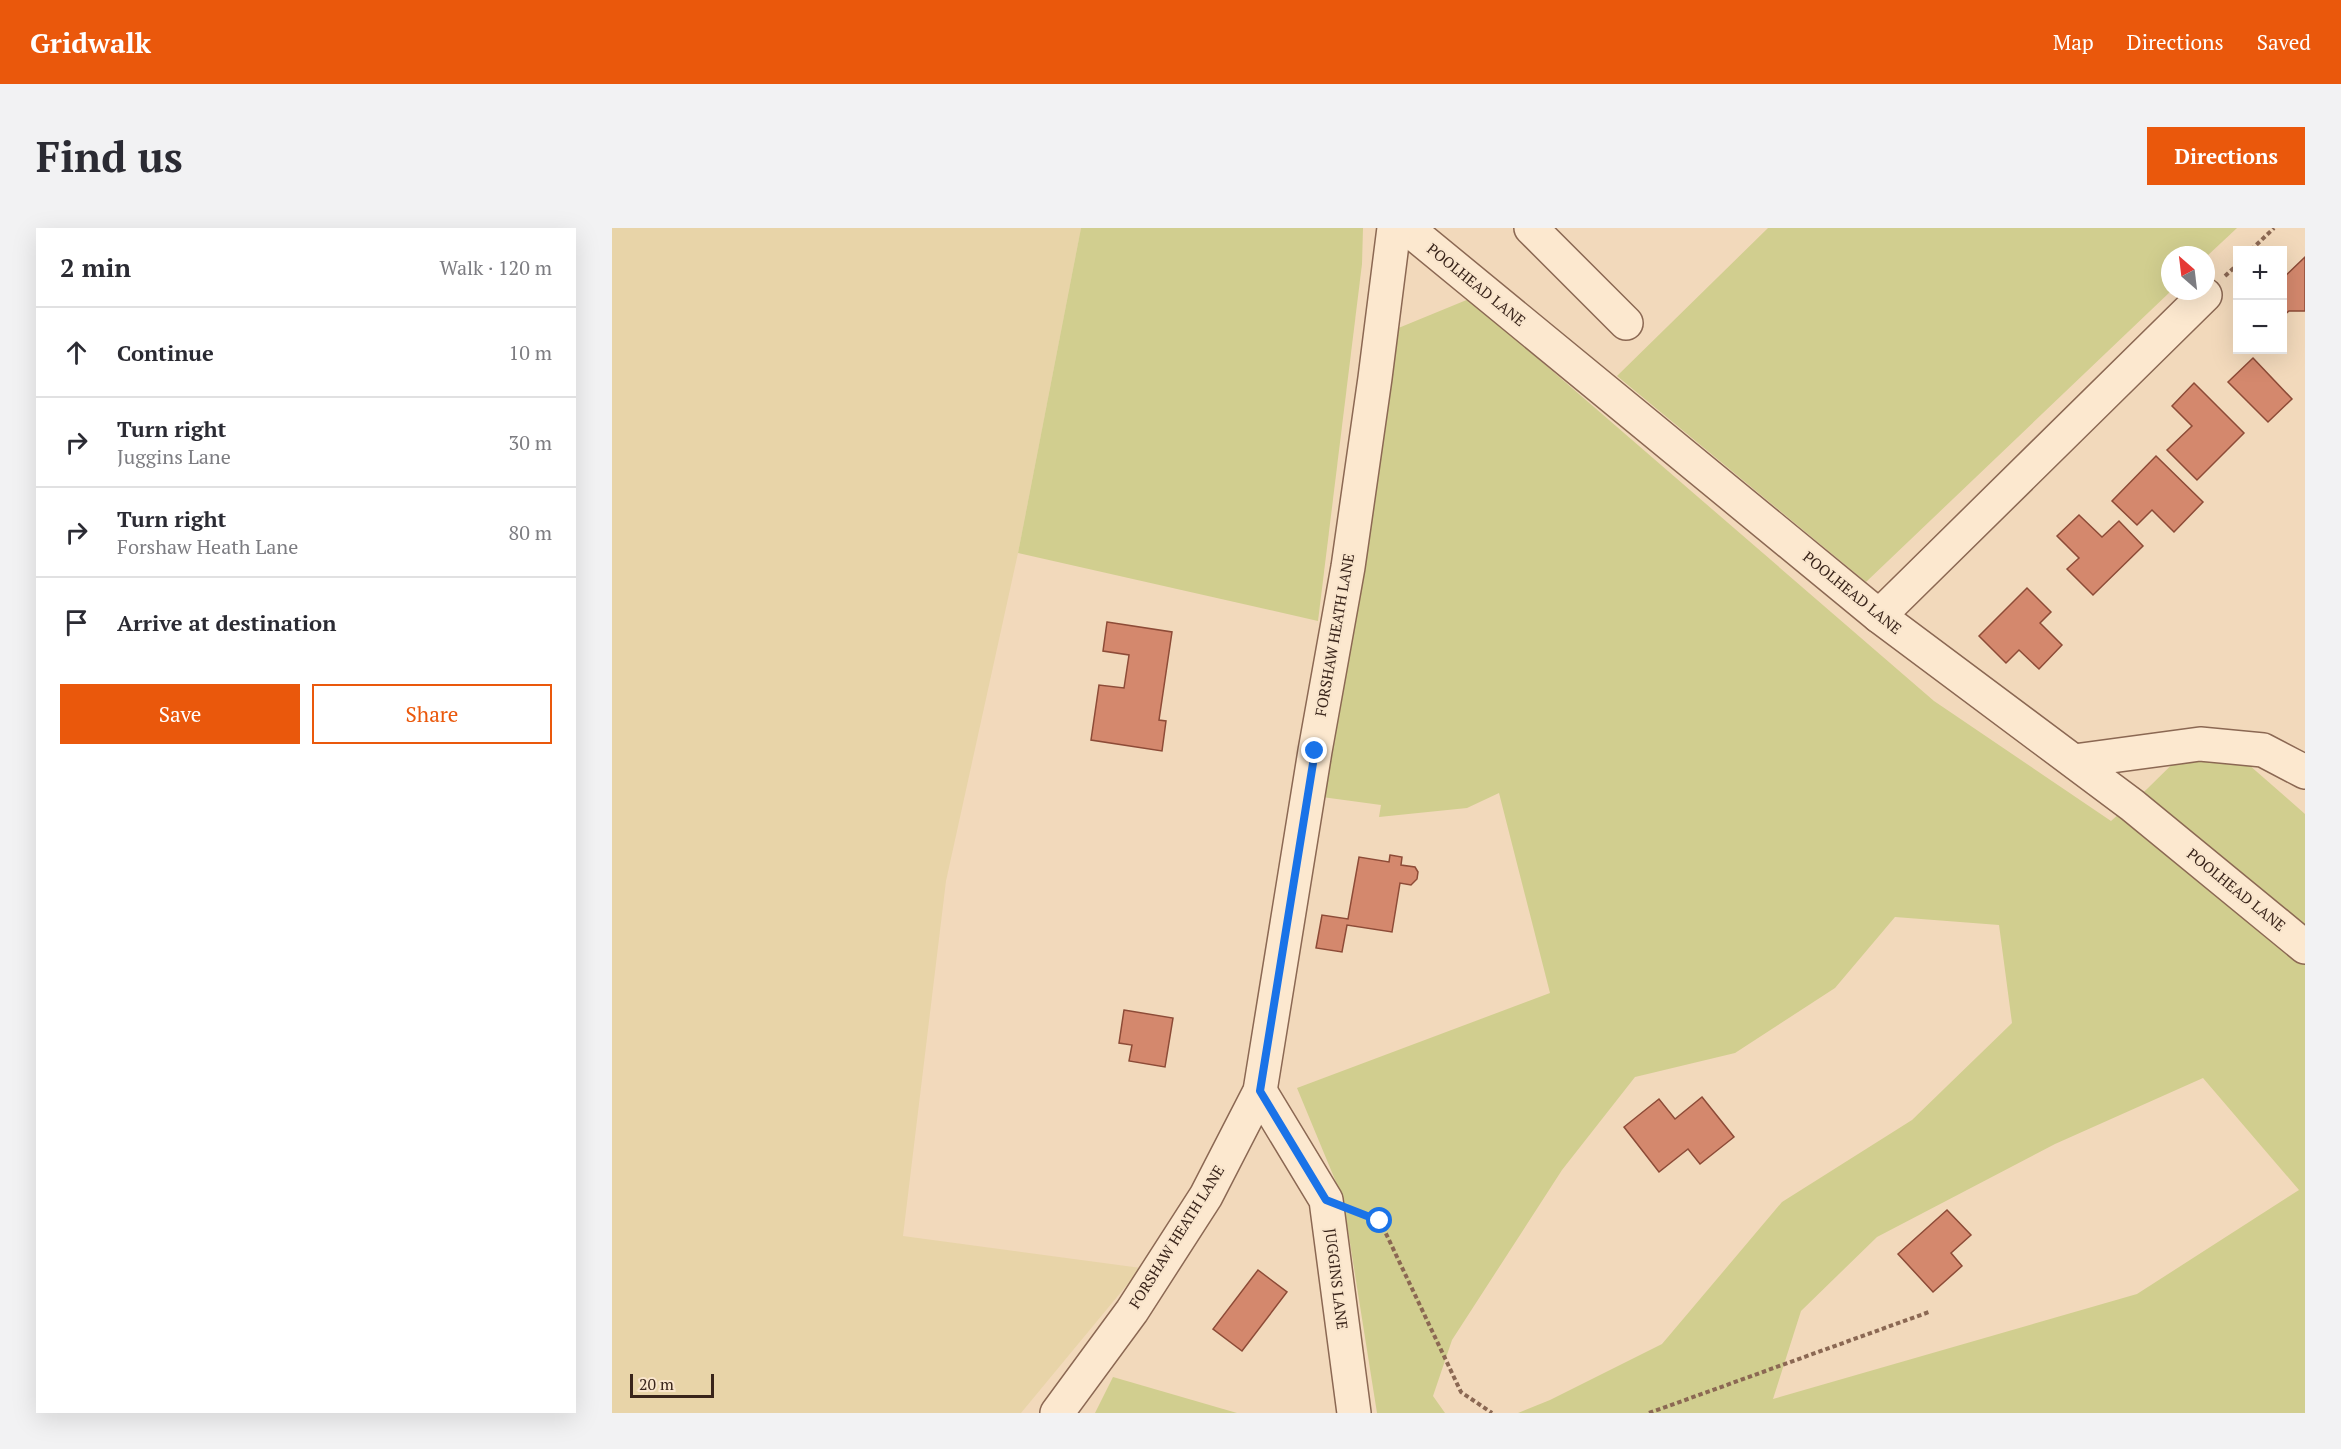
<!DOCTYPE html>
<html lang="en">
<head>
<meta charset="utf-8">
<style>
  body { margin:0; font-family:"PT Serif",serif; background:#f2f2f3; color:#2b2b33 }
  .controls { position:absolute; right:18px; top:18px; display:grid; overflow:hidden; border-radius:0px; box-shadow:0 6px 24px #0002 }
  .controls button { width:54px; height:54px; display:grid; place-items:center; padding:0; border:0; border-bottom:2px solid #e1e1e2; background:#fff; color:#2b2b33; font:30px sans-serif }
  .compass { position:absolute; left:1549px; top:18px; width:54px; height:54px; border-radius:50%; background:#fff; box-shadow:0 6px 24px #0002; rotate:332deg }
  .scale { position:absolute; left:18px; bottom:15px; width:84px; box-sizing:border-box; padding-left:6px; border:3px solid #39241a; border-top:0; font-size:16px; line-height:21px; white-space:nowrap; color:#39241a; -webkit-text-stroke:4px #f9e5cc; paint-order:stroke }
  .stop { position:absolute; width:18px; height:18px; margin:-14px; border:4px solid #1a73e8; border-radius:50%; background:#fff }
  .stop.end { background:#1a73e8; border-color:#fff; box-shadow:0 2px 6px #0008 }
  .list { margin:0; padding:0; list-style:none }
  h2 { display:flex; justify-content:space-between; align-items:center; height:78px; margin:0; padding:0 24px; font-size:26px }
  h2 small { font-size:20px; font-weight:400; color:#7c7c81 }
  .list li { display:grid; grid-template-columns:39px 1fr auto; gap:18px; align-items:center; box-sizing:border-box; height:90px; padding:0 24px; border-top:2px solid #e1e1e2 }
  .list b { display:block; font-size:22px; white-space:nowrap }
  .list p { margin:0; font-size:20px; white-space:nowrap; color:#7c7c81 }
  .list em { font-size:20px; font-style:normal; color:#7c7c81 }
  .actions { display:flex; gap:12px; padding:18px 24px }
  .actions a { flex:1; padding:14px 0; border:2px solid #ea580c; border-radius:0px; text-align:center; font-size:21px; color:#ea580c }
  .actions .main { background:#ea580c; color:#fff }
  .icon { flex:none; width:33px; height:33px; fill:none; stroke:currentColor; stroke-width:2; stroke-linecap:round; stroke-linejoin:round }
  .map { position:relative; flex:none; width:1693px; height:1185px; overflow:hidden; border-radius:0px }
  header { display:flex; align-items:center; gap:36px; box-sizing:border-box; height:84px; padding:0 30px; background:#ea580c; color:#fff }
  header strong { font-size:28px }
  nav { display:flex; gap:33px; margin-inline-start:auto; font-size:21px }
  .intro { display:flex; align-items:center; justify-content:space-between; box-sizing:border-box; height:144px; padding:0 36px }
  h1 { margin:0; font-size:42px }
  .button { padding:15px 27px; border-radius:0px; background:#ea580c; color:#fff; font-size:21px; font-weight:700 }
  main { display:flex; gap:36px; padding:0 36px }
  aside { flex:1; background:#fff; border-radius:0px; box-shadow:0 6px 24px #0002 }
  .map>svg:first-child { display:block }
  .farmland { fill:#e8d4a8 }
  .green { fill:#d1ce8f; fill-rule:evenodd }
  .building { fill:#d4886d; stroke:#8d4b37; stroke-width:1.5 }
  .lines { fill:none; stroke-linecap:round; stroke-linejoin:round }
  .minor-casing { stroke:#8b6853; stroke-width:36 }
  .path { stroke:#8b6853; stroke-width:4; stroke-dasharray:4.5 3; stroke-linecap:butt }
  .minor { stroke:#fce8cf; stroke-width:33 }
  .route { stroke:#1a73e8; stroke-width:8 }
  .labels { text-anchor:middle; stroke-width:4.5; stroke-linejoin:round; paint-order:stroke }
  .street-label { font-size:15px; fill:#39241a; stroke:#f9e5cc }
</style>
</head>
<body>
<header>
<strong>Gridwalk</strong>
<nav><a>Map</a><a>Directions</a><a>Saved</a></nav>
</header>
<div class="intro"><h1>Find us</h1><a class="button">Directions</a></div>
<main>
<aside>
<h2>2 min<small>Walk · 120 m</small></h2>
<ul class="list">
<li><svg class="icon" aria-label="ahead" viewBox="0 0 24 24"><path d="M12 20V5M6 11l6-6 6 6"/></svg><div><b>Continue</b></div><em>10 m</em></li>
<li><svg class="icon" aria-label="right" viewBox="0 0 24 24"><path d="M7 20v-9h11M14 6l5 5-5 5"/></svg><div><b>Turn right</b><p>Juggins Lane</p></div><em>30 m</em></li>
<li><svg class="icon" aria-label="right" viewBox="0 0 24 24"><path d="M7 20v-9h11M14 6l5 5-5 5"/></svg><div><b>Turn right</b><p>Forshaw Heath Lane</p></div><em>80 m</em></li>
<li><svg class="icon" aria-label="arrive" viewBox="0 0 24 24"><path d="M6 21V4h12l-3 4 3 4H6"/></svg><div><b>Arrive at destination</b></div></li>
</ul>
<div class="actions"><a class="main">Save</a><a>Share</a></div>
</aside>
<div class="map">
<svg width="1693" height="1185" viewBox="0 0 1693 1185">
  <rect width="100%" height="100%" fill="#f2d9bb"/>
  <!-- farmland -->
  <polygon class="farmland" points="0,0 469,0 406,325 334,653 291,1008 529,1040 409,1185 0,1185"/>
  <!-- green -->
  <g class="green">
    <polygon points="469,0 751,0 750,36 706,393 406,325"/>
    <polygon points="1156,0 1625,0 1594,29 1594,27 1558,27 1559,63 1254,354 1005,148"/>
    <path d="M857 71 1322 473 1499 593 1535 561 1596 501 1693 586V1185H906L938 1172 1050 1116 1170 974 1300 892 1400 795 1387 697 1283 689 1223 760 1123 825 1023 849 950 942 840 1112 821 1168 833 1185H765L731 971 685 860 938 765 887 565 855 580 767 589 769 577 710 569 784 101ZM1591 850 1687 962 1525 1066 1161 1171 1189 1083 1265 1009 1443 916Z"/>
    <polygon points="501,1149 625,1185 483,1185"/>
  </g>
  <!-- building -->
  <g class="building">
    <polygon points="1693,29 1693,83 1677,83 1670,89 1670,51"/>
    <polygon points="1641,130 1680,171 1656,194 1616,154"/>
    <polygon points="1582,155 1632,205 1585,252 1555,222 1580,198 1560,178"/>
    <polygon points="1544,228 1591,274 1562,304 1540,282 1525,297 1500,273"/>
    <polygon points="1467,287 1490,309 1507,293 1531,318 1481,367 1455,341 1467,330 1445,308"/>
    <polygon points="1415,360 1439,384 1428,395 1450,417 1427,441 1407,422 1394,435 1367,408"/>
    <polygon points="495,394 560,404 547,492 554,493 550,523 479,512 487,457 512,460 517,427 491,423"/>
    <polygon points="778,627 790,629 789,637 803,639 806,644 805,651 799,657 788,655 780,704 735,697 730,724 704,720 710,687 736,691 747,629 777,634"/>
    <polygon points="512,782 561,790 553,839 517,833 520,817 507,815"/>
    <polygon points="1090,869 1122,909 1088,936 1076,921 1047,944 1012,899 1047,871 1063,891"/>
    <polygon points="1335,982 1359,1007 1339,1025 1350,1038 1321,1064 1286,1026"/>
    <polygon points="646,1042 675,1064 630,1123 601,1101"/>
  </g>
  <g class="lines">
    <defs>
      <g id="minor">
        <polyline points="795,0 1267,388 1520,577 1693,719"/>
        <polyline points="919,0 1014,95"/>
        <polyline points="1267,388 1593,67"/>
        <polyline points="1462,533 1588,516 1651,522 1693,544"/>
        <polyline points="648,863 714,972 742,1185"/>
        <polyline points="445,1185 520,1083 594,968 648,863 703,523 736,339 763,150 782,0"/>
      </g>
    </defs>
    <!-- minor casing -->
    <use href="#minor" class="minor-casing"/>
    <!-- path -->
    <g class="path">
      <polyline points="1639,22 1662,0"/>
      <polyline points="1613,48 1626,36"/>
      <polyline points="746,984 768,993 849,1164 880,1185"/>
      <polyline points="1037,1185 1317,1084"/>
    </g>
    <!-- minor -->
    <use href="#minor" class="minor"/>
  </g>
  <g class="lines">
    <!-- route -->
    <polyline class="route" points="703,523 648,863 714,972 768,993"/>
  </g>
  <g class="labels">
    <!-- street labels -->
    <g class="street-label">
      <text transform="translate(864 57) rotate(39)" y="5">POOLHEAD LANE</text>
      <text transform="translate(1240 365) rotate(39)" y="5">POOLHEAD LANE</text>
      <text transform="translate(723 407) rotate(-80)" y="5">FORSHAW HEATH LANE</text>
      <text transform="translate(1624 662) rotate(39)" y="5">POOLHEAD LANE</text>
      <text transform="translate(565 1009) rotate(-58)" y="5">FORSHAW HEATH LANE</text>
      <text transform="translate(724 1051) rotate(83)" y="5">JUGGINS LANE</text>
    </g>
  </g>
</svg>
<div class="controls">
<button>+</button>
<button>−</button>
</div>
<svg class="compass" viewBox="-18 -18 36 36"><path d="M0-13l5 13h-10z" fill="#e53935"/><path d="M0 13l5-13h-10z" fill="#7c7c81"/></svg>
<div class="scale">20 m</div>
<div class="stop" style="left:768px;top:993px"></div>
<div class="stop end" style="left:703px;top:523px"></div>
</div>
</main>
</body>
</html>
